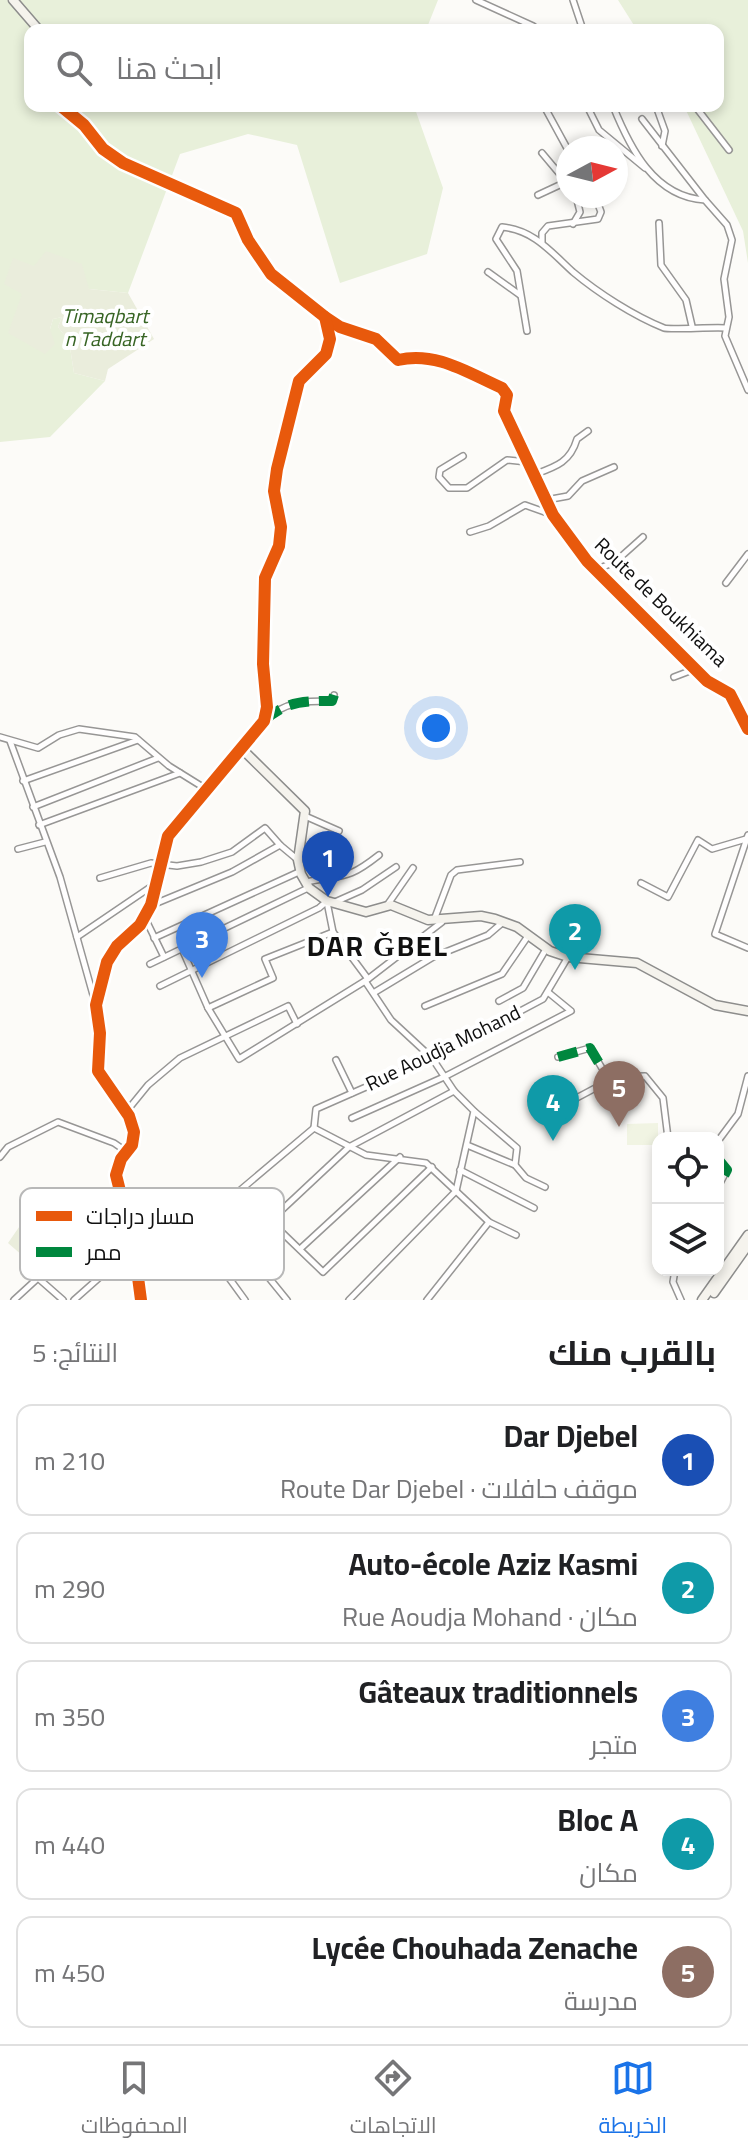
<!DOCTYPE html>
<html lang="ar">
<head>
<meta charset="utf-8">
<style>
  body { margin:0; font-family:Georgia,Cairo,serif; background:#f6f6f6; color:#202124; direction:rtl }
  .controls { position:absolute; right:24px; bottom:24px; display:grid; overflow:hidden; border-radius:16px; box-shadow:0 4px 12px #0003 }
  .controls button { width:72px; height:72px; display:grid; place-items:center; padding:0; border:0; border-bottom:2px solid #e0e0e0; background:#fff; color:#202124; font:40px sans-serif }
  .compass { position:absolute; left:556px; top:136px; width:72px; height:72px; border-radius:50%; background:#fff; box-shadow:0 4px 12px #0003; rotate:83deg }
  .you { position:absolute; left:436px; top:728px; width:28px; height:28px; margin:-20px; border:6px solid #fff; border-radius:50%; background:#1a73e8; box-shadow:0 0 0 12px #1a73e833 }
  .badge { display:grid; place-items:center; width:52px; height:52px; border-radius:50%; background:#1a73e8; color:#fff; font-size:26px; font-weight:700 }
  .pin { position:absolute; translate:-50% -66px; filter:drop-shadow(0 2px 4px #0008) }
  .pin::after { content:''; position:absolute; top:42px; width:28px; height:24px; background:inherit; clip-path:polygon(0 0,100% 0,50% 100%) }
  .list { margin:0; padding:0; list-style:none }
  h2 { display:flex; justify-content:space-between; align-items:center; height:104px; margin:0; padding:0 32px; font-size:34px }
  h2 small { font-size:26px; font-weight:400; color:#757577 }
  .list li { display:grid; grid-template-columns:52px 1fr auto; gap:24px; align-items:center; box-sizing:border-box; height:112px; margin:0 16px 16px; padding:0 16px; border:2px solid #e0e0e0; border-radius:16px }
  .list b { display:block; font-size:30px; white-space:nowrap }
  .list p { margin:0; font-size:26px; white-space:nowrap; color:#757577 }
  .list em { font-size:26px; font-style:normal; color:#757577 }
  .icon { flex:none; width:44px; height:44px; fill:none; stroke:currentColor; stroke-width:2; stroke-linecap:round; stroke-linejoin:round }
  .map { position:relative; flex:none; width:748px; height:1300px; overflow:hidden; direction:ltr }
  .search { position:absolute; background:#fff; box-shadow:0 4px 12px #0003; left:24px; right:24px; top:24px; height:88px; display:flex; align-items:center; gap:20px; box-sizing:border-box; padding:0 28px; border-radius:16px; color:#757577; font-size:30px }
  .sheet { height:744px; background:#fff }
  nav { display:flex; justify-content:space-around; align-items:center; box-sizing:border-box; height:112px; border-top:2px solid #e0e0e0; background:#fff; font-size:22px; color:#757577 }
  nav a { display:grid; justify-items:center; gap:4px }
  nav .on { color:#1a73e8 }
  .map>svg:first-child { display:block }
  .green { fill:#e8f0da }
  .cemetery { fill:#eaeddc }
  .pitch { fill:#f1f4e3 }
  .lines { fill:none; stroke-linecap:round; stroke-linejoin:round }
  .street-casing { stroke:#979695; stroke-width:8 }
  .secondary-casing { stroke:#8d8d8c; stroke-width:11 }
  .street { stroke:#fffefe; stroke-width:5 }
  .secondary { stroke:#f5f3ed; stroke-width:8 }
  .quiet { stroke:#00873e; stroke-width:10; stroke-dasharray:20 10; stroke-linecap:butt }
  .cycleway-casing { stroke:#fff; stroke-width:17 }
  .cycleway { stroke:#e8590c; stroke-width:12 }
  .labels { text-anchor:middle; stroke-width:8; stroke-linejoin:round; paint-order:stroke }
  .park-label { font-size:20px; font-style:italic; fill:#386525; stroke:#fff }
  .street-label { font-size:20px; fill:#111; stroke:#fff }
  .district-label { font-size:28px; font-weight:bold; letter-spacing:2px; fill:#111; stroke:#fff }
  .key { fill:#fff; stroke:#b8b8b8; stroke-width:2 }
  .key-label { font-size:22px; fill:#111 }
</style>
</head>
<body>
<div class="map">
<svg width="748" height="1300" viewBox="0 0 748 1300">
  <rect width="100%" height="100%" fill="#fcfbf8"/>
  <!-- green -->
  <g class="green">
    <polygon points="0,0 438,0 426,30 30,30 30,106 414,106 443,188 427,254 340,283 297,145 248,134 180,154 128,293 89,289 14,259 22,294 50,329 53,319 62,317 58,327 69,341 74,373 105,381 50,437 0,442"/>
    <polygon points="618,0 748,0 748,263 743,231 684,106 718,106 718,30 637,30"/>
  </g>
  <!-- cemetery -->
  <g class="cemetery">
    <polygon points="46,251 82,264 89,289 128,293 154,339 108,369 105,381 74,373 69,341 58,327 62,317 53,319 50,329 55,344 45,354 8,333 22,294 4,284 13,258 34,266"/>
    <polygon points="49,1199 75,1217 38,1269 8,1243 26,1217 33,1221"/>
  </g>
  <!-- pitch -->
  <polygon class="pitch" points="658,1123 658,1145 627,1145 627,1124"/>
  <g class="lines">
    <defs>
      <g id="street">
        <polyline points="476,0 533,26"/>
        <polyline points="573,0 583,30"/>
        <polyline points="515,30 527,26 545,30"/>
        <polyline points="544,106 568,150"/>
        <polyline points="587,106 599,130 645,168"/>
        <path d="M613 106C630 148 654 197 705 200L727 225 732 240 724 279 729 317 725 336 748 390"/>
        <polyline points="656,106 665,131 662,146"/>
        <polyline points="695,106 729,150"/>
        <polyline points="642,119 705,200"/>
        <polyline points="542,153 568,184"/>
        <polyline points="538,195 566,182"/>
        <polyline points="659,223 661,265 686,300 692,326"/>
        <polyline points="573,224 580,212 576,196"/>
        <polyline points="542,242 542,233 548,226 598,219 601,212 595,196"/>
        <polyline points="488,272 520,295"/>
        <path d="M527 331 517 271 496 239 502 227C534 230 551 252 573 272 598 293 634 316 664 328 669 330 713 327 725 328"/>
        <polyline points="463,456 440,470 439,477 449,488 467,488 507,460 527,462"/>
        <path d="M533 475C555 467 570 463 577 439L588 431"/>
        <polyline points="546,500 568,496 582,481 614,467"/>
        <polyline points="470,532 489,526 525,505 553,515"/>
        <polyline points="595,570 615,562 643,537"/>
        <polyline points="726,583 748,554"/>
        <polyline points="674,677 695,669"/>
        <path d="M265 720C286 701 305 701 332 701L334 695"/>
        <polyline points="0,737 38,748 59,735 79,729 135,737 169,766 206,789"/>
        <polyline points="10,741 60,877 95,1002"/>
        <polyline points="23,781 138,740"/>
        <polyline points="33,807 158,758"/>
        <polyline points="305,816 339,831"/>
        <polyline points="39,825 180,773"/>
        <polyline points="748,835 715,934 748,948"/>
        <polyline points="18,849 45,842"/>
        <polyline points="100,878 151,863 177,866 201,862 232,852 265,828 280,845"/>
        <path d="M306 882C344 874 346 881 379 855"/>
        <polyline points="641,883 668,897 698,840 712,849 746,839"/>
        <polyline points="327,902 333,932 368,979 365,981 391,1020 432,1058 454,1091"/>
        <polyline points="335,902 362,890 396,867"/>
        <polyline points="388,904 413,868"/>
        <polyline points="152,905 232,872 280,845 298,860"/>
        <polyline points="145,918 164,957"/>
        <polyline points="434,920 451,875 457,870 520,862"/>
        <polyline points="77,937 155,884"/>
        <polyline points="154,938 301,871"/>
        <polyline points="182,949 208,1008 239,1059 365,981"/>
        <polyline points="150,964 308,888"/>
        <polyline points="368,979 442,922"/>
        <polyline points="160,986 319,908 326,902"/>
        <polyline points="375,992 433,957 488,935 502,923"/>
        <polyline points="499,1001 523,988 546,949"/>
        <polyline points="425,1006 502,974 528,936"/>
        <polyline points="208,1008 273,978 265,959 333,932"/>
        <polyline points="558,1057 590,1048 609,1080"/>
        <polyline points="336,1060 352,1093"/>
        <polyline points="569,1102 616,1077 645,1076 663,1098 668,1138"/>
        <polyline points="126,1112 148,1085 180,1058 288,1006 297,1024"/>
        <polyline points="475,1112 517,1148 515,1165"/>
        <polyline points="352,1118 444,1077 571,1011 549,993"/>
        <polyline points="314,1128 316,1109 432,1058 543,999 568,957"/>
        <polyline points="314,1128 366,1155 426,1163 489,1222 427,1300"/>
        <polyline points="718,1141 738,1114 748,1076"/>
        <polyline points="467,1145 515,1165 526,1178 545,1187"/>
        <polyline points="0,1157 8,1147 58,1122 114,1143 127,1152"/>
        <polyline points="718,1159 727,1170 718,1187"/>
        <polyline points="460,1170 534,1208"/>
        <polyline points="489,1222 516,1235"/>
        <polyline points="182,1233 221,1267"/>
        <polyline points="243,1246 287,1300"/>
        <polyline points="134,1247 116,1175 121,1159 132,1145 134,1132 129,1116 98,1071 100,1033 96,1005 107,962 117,946 140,925 151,905 168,836 264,721 267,707 263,664 265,578 279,546 281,527 274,491 277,469 299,381 326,354 330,339 325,318"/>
        <polyline points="300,1249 400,1157"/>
        <polyline points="675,1270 673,1282 681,1300"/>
        <polyline points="14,1300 38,1278 63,1300"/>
        <polyline points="74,1300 144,1238 193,1230 314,1128"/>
        <polyline points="245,1300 221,1267 270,1221"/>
        <polyline points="349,1300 456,1191 474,1111 454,1091 349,1147 270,1221 323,1272 432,1167"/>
      </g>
      <g id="secondary">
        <polyline points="13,0 39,30"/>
        <path d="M61 106 84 125 103 149 123 163 236 213 248 240 271 274 325 317 340 327 376 339 398 360C436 351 468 373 502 388L507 395 504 411 553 515 587 561 707 681 730 694 748 729"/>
        <polyline points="243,750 305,811 298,860 301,874 309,888 327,901 366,912 391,905 428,920 481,916 495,919 517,927 550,951 568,957 637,963 715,1005 748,1011"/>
        <polyline points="134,1247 141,1300"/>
        <polyline points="714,1293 748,1245"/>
        <polyline points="702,1300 748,1235"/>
      </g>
    </defs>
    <!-- street casing -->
    <use href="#street" class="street-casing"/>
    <!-- secondary casing -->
    <use href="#secondary" class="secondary-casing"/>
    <!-- street -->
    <use href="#street" class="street"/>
    <!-- secondary -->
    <use href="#secondary" class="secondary"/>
    <!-- quiet -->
    <g class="quiet">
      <path d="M264 721C286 701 304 701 332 701L334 695"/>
      <polyline points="558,1057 590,1048 609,1080"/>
      <polyline points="718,1159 727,1170 718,1187"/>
    </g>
    <defs>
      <g id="cycleway">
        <path d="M61 106 84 125 103 149 123 163 236 213 248 240 271 274 325 317 340 327 376 339 398 360C436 351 468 373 502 388L507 395 504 411 553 515 587 561 707 681 730 694 748 729"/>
        <polyline points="141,1300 134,1247 116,1175 121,1159 132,1145 134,1132 129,1116 98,1071 100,1033 96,1005 107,962 117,946 140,925 151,905 168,836 264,721 267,707 263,664 265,578 279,546 281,527 274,491 277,469 299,381 326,354 330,339 325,317"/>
      </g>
    </defs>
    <!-- cycleway casing -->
    <use href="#cycleway" class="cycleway-casing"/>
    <!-- cycleway -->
    <use href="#cycleway" class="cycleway"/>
  </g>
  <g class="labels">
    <!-- park labels -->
    <g class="park-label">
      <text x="105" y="323">Timaqbart<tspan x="105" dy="23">n Taddart</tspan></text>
    </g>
    <!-- street labels -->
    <g class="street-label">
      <text transform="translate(661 602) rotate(44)" y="7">Route de Boukhiama</text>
      <text transform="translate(443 1048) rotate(-26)" y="7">Rue Aoudja Mohand</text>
    </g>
    <!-- district labels -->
    <g class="district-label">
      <text x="378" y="956">DAR ǦBEL</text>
    </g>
  </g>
  <!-- legend -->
  <rect x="20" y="1188" width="264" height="92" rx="12" class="key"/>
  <rect x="36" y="1211" width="36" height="10" fill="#e8590c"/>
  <rect x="36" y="1247" width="36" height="10" fill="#00873e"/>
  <g class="key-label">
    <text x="86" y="1224">مسار دراجات</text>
    <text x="86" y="1260">ممر</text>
  </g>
</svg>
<div class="controls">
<button><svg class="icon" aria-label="locate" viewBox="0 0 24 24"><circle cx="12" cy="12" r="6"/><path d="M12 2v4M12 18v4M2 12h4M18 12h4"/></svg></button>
<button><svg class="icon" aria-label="layers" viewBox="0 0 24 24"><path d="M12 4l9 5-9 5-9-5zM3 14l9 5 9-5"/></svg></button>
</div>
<svg class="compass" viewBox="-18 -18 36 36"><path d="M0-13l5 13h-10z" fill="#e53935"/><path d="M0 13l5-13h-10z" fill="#757577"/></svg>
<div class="you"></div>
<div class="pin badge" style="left:328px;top:897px;background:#1a4fb4">1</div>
<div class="pin badge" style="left:575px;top:970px;background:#0f9aa8">2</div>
<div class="pin badge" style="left:202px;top:978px;background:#3f7fe0">3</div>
<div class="pin badge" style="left:553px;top:1141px;background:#0f9aa8">4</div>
<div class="pin badge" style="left:619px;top:1127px;background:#8d6e63">5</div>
<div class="search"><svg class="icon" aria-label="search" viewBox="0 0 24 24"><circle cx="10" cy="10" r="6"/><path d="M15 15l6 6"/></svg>ابحث هنا</div>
</div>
<section class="sheet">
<h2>بالقرب منك<small>النتائج: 5</small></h2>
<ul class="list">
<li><span class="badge" style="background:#1a4fb4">1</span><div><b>Dar Djebel</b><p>موقف حافلات · Route Dar Djebel</p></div><em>210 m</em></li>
<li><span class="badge" style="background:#0f9aa8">2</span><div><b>Auto-école Aziz Kasmi</b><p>مكان · Rue Aoudja Mohand</p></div><em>290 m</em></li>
<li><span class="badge" style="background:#3f7fe0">3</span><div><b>Gâteaux traditionnels</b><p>متجر</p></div><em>350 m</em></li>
<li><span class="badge" style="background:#0f9aa8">4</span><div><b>Bloc A</b><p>مكان</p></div><em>440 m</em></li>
<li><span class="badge" style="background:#8d6e63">5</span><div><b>Lycée Chouhada Zenache</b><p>مدرسة</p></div><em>450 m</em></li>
</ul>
</section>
<nav>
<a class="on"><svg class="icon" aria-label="map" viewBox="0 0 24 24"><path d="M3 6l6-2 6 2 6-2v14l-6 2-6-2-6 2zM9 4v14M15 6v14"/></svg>الخريطة</a>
<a><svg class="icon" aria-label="directions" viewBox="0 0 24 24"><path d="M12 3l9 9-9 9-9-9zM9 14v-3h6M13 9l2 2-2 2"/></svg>الاتجاهات</a>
<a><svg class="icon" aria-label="saved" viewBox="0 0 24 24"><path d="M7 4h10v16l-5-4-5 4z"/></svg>المحفوظات</a>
</nav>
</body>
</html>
